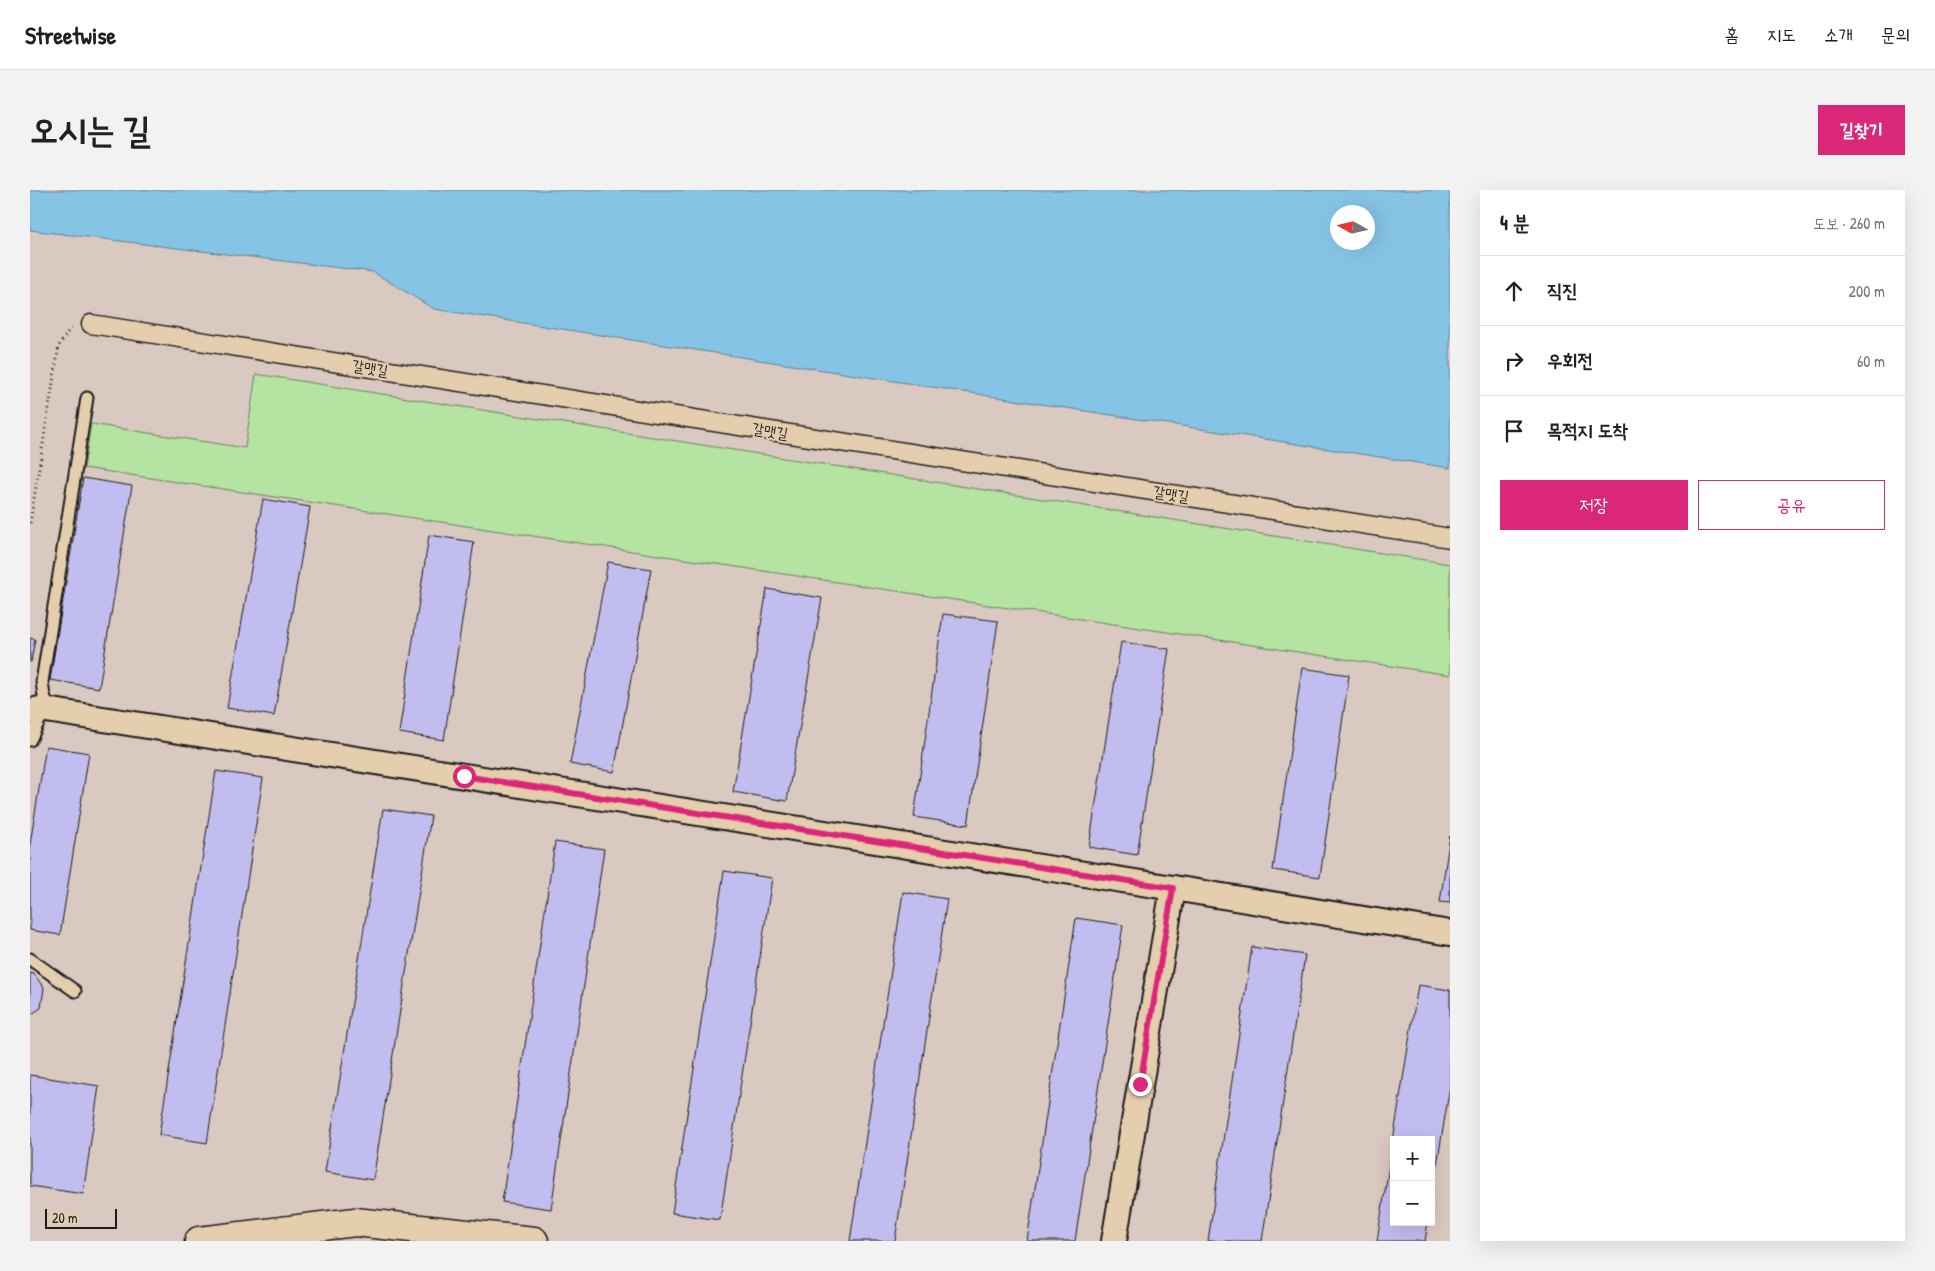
<!DOCTYPE html>
<html lang="ko">
<head>
<meta charset="utf-8">
<style>
  body { margin:0; font-family:"Patrick Hand","Poor Story",sans-serif; background:#f2f2f2; color:#202124 }
  .controls { position:absolute; right:15px; bottom:15px; display:grid; overflow:hidden; border-radius:0px; box-shadow:0 5px 20px #0002 }
  .controls button { width:45px; height:45px; display:grid; place-items:center; padding:0; border:0; border-bottom:1px solid #e0e0e0; background:#fff; color:#202124; font:25px sans-serif }
  .compass { position:absolute; left:1300px; top:15px; width:45px; height:45px; border-radius:50%; background:#fff; box-shadow:0 5px 20px #0002; rotate:278deg }
  .scale { position:absolute; left:15px; bottom:12px; width:72px; box-sizing:border-box; padding-left:5px; border:2px solid #1c1c1c; border-top:0; font-size:14px; line-height:18px; white-space:nowrap; color:#1c1c1c; -webkit-text-stroke:4px #e4cead; paint-order:stroke }
  .stop { position:absolute; width:15px; height:15px; margin:-11px; border:4px solid #db2777; border-radius:50%; background:#fff }
  .stop.end { background:#db2777; border-color:#fff; box-shadow:0 1px 5px #0008 }
  .list { margin:0; padding:0; list-style:none }
  h2 { display:flex; justify-content:space-between; align-items:center; height:65px; margin:0; padding:0 20px; font-size:21px }
  h2 small { font-size:16px; font-weight:400; color:#757577 }
  .list li { display:grid; grid-template-columns:32px 1fr auto; gap:15px; align-items:center; box-sizing:border-box; height:70px; padding:0 20px; border-top:1px solid #e0e0e0 }
  .list b { display:block; font-size:19px; white-space:nowrap }
  .list em { font-size:16px; font-style:normal; color:#757577 }
  .actions { display:flex; gap:10px; padding:15px 20px }
  .actions a { flex:1; padding:11px 0; border:1px solid #db2777; border-radius:0px; text-align:center; font-size:18px; color:#db2777 }
  .actions .main { background:#db2777; color:#fff }
  .icon { flex:none; width:28px; height:28px; fill:none; stroke:currentColor; stroke-width:2; stroke-linecap:round; stroke-linejoin:round }
  .map { position:relative; flex:none; width:1420px; height:1051px; overflow:hidden; border-radius:0px }
  header { display:flex; align-items:center; gap:30px; box-sizing:border-box; height:70px; padding:0 25px; background:#fff; border-bottom:1px solid #e0e0e0 }
  header strong { font-size:24px }
  nav { display:flex; gap:28px; margin-inline-start:auto; font-size:18px }
  .intro { display:flex; align-items:center; justify-content:space-between; box-sizing:border-box; height:120px; padding:0 30px }
  h1 { margin:0; font-size:35px }
  .button { padding:12px 22px; border-radius:0px; background:#db2777; color:#fff; font-size:18px; font-weight:700 }
  main { display:flex; gap:30px; padding:0 30px }
  aside { flex:1; background:#fff; border-radius:0px; box-shadow:0 5px 20px #0002 }
  .map>svg:first-child { display:block }
  .green { fill:#b4e3a2; stroke:#68805f }
  .water { fill:#86c4e6; stroke:#5c8195; fill-rule:evenodd }
  .building { fill:#c2bdef; stroke:#1c1c1c }
  .lines { fill:none; stroke-linecap:round; stroke-linejoin:round }
  .service-casing { stroke:#1c1c1c; stroke-width:15 }
  .pedestrian-casing { stroke:#1c1c1c; stroke-width:21 }
  .minor-casing { stroke:#1c1c1c; stroke-width:28 }
  .secondary-casing { stroke:#1c1c1c; stroke-width:31 }
  .path { stroke:#1c1c1c; stroke-width:3; stroke-dasharray:1 4; stroke-linecap:butt }
  .service { stroke:#e4cead; stroke-width:11 }
  .pedestrian { stroke:#e4cead; stroke-width:18 }
  .minor { stroke:#e4cead; stroke-width:24 }
  .secondary { stroke:#e4cead; stroke-width:28 }
  .route { stroke:#db2777; stroke-width:6 }
  .labels { text-anchor:middle; stroke-width:4; stroke-linejoin:round; paint-order:stroke }
  .street-label { font-size:15px; fill:#1c1c1c; stroke:#e4cead }
</style>
</head>
<body>
<header>
<strong>Streetwise</strong>
<nav><a>홈</a><a>지도</a><a>소개</a><a>문의</a></nav>
</header>
<div class="intro"><h1>오시는 길</h1><a class="button">길찾기</a></div>
<main>
<div class="map">
<svg width="1420" height="1051" viewBox="0 0 1420 1051">
  <rect width="100%" height="100%" fill="#dac9c1"/>
  <filter id="ink" filterUnits="userSpaceOnUse"><feTurbulence type="fractalNoise" baseFrequency=".02" numOctaves="2"/><feDisplacementMap in="SourceGraphic" scale="10" xChannelSelector="R" yChannelSelector="G"/><feConvolveMatrix kernelMatrix="1 2 1 2 8 2 1 2 1" color-interpolation-filters="sRGB"/></filter>
  <g filter="url(#ink)">
    <!-- green -->
    <polygon class="green" points="226,184 1420,374 1420,485 54,278 61,234 215,258"/>
    <!-- water -->
    <path class="water" d="M0 0H1420V278L404 119 343 82 0 40ZM1308 22H1338V52H1308Z"/>
    <!-- building -->
    <g class="building">
      <polygon points="53,288 102,296 69,498 20,490"/>
      <polygon points="233,309 280,317 244,526 197,518"/>
      <polygon points="399,345 444,352 414,550 369,543"/>
      <polygon points="578,372 621,379 584,582 540,574"/>
      <polygon points="737,399 792,408 757,611 703,602"/>
      <polygon points="913,424 968,431 938,635 884,627"/>
      <polygon points="0,448 5,449 1,472 0,472"/>
      <polygon points="1091,452 1139,459 1107,665 1059,657"/>
      <polygon points="1272,478 1319,485 1290,687 1243,680"/>
      <polygon points="16,556 59,563 30,745 0,740 0,654"/>
      <polygon points="186,581 233,588 177,953 129,945"/>
      <polygon points="353,619 401,626 343,990 295,982"/>
      <polygon points="1420,646 1420,713 1410,712"/>
      <polygon points="525,652 574,659 521,1019 472,1012"/>
      <polygon points="694,681 742,688 690,1030 642,1023"/>
      <polygon points="873,702 917,709 865,1051 820,1051"/>
      <polygon points="1046,728 1093,735 1045,1051 997,1051"/>
      <polygon points="1222,757 1275,765 1232,1051 1178,1051"/>
      <polygon points="0,783 4,784 14,798 11,818 0,825"/>
      <polygon points="1388,795 1420,800 1420,896 1401,1011 1401,950 1364,950 1364,1032 1398,1032 1395,1051 1347,1051"/>
      <polygon points="0,885 69,896 53,1004 0,996"/>
    </g>
    <g class="lines">
      <defs>
        <g id="service">
          <polyline points="0,550 10,529 21,521 14,506 12,492 57,208"/>
          <polyline points="0,769 45,801"/>
        </g>
        <polyline id="pedestrian" points="61,134 1420,348"/>
        <g id="minor">
          <polyline points="0,521 10,519 1143,698"/>
          <polyline points="1084,1051 1143,698 1420,743"/>
        </g>
        <polyline id="secondary" points="169,1051 325,1032 504,1051"/>
      </defs>
      <!-- service casing -->
      <use href="#service" class="service-casing"/>
      <!-- pedestrian casing -->
      <use href="#pedestrian" class="pedestrian-casing"/>
      <!-- minor casing -->
      <use href="#minor" class="minor-casing"/>
      <!-- secondary casing -->
      <use href="#secondary" class="secondary-casing"/>
      <!-- path -->
      <polyline class="path" points="0,333 29,156 39,140 43,139"/>
      <!-- service -->
      <use href="#service" class="service"/>
      <!-- pedestrian -->
      <use href="#pedestrian" class="pedestrian"/>
      <!-- minor -->
      <use href="#minor" class="minor"/>
      <!-- secondary -->
      <use href="#secondary" class="secondary"/>
    </g>
  </g>
  <g class="lines" filter="url(#ink)">
    <!-- route -->
    <polyline class="route" points="434,586 1143,698 1110,894"/>
  </g>
  <g class="labels">
    <!-- street labels -->
    <g class="street-label">
      <text transform="translate(340 178) rotate(9)" y="5">갈맷길</text>
      <text transform="translate(740 241) rotate(9)" y="5">갈맷길</text>
      <text transform="translate(1141 304) rotate(9)" y="5">갈맷길</text>
    </g>
  </g>
</svg>
<div class="controls">
<button>+</button>
<button>−</button>
</div>
<svg class="compass" viewBox="-18 -18 36 36"><path d="M0-13l5 13h-10z" fill="#e53935"/><path d="M0 13l5-13h-10z" fill="#757577"/></svg>
<div class="scale">20 m</div>
<div class="stop" style="left:434px;top:586px"></div>
<div class="stop end" style="left:1110px;top:894px"></div>
</div>
<aside>
<h2>4 분<small>도보 · 260 m</small></h2>
<ul class="list">
<li><svg class="icon" aria-label="ahead" viewBox="0 0 24 24"><path d="M12 20V5M6 11l6-6 6 6"/></svg><div><b>직진</b></div><em>200 m</em></li>
<li><svg class="icon" aria-label="right" viewBox="0 0 24 24"><path d="M7 20v-9h11M14 6l5 5-5 5"/></svg><div><b>우회전</b></div><em>60 m</em></li>
<li><svg class="icon" aria-label="arrive" viewBox="0 0 24 24"><path d="M6 21V4h12l-3 4 3 4H6"/></svg><div><b>목적지 도착</b></div></li>
</ul>
<div class="actions"><a class="main">저장</a><a>공유</a></div>
</aside>
</main>
</body>
</html>
